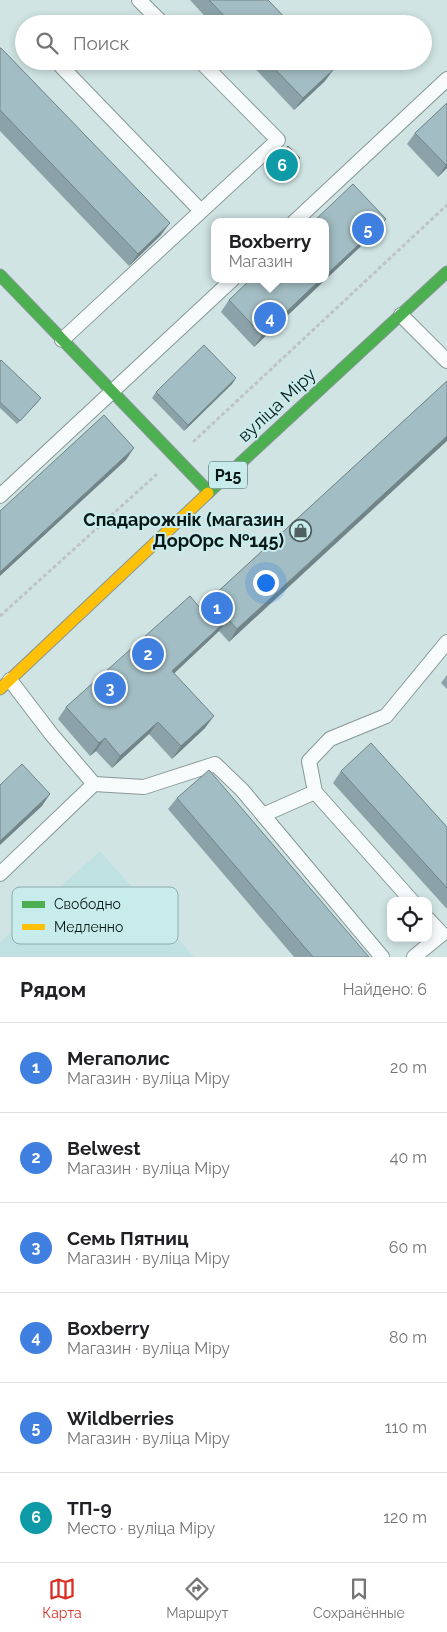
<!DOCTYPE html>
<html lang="ru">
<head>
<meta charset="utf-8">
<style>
  body { margin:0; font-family:Raleway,sans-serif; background:#f6f6f6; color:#202124 }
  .controls { position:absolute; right:15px; bottom:15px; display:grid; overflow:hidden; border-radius:10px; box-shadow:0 2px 8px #0003 }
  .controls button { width:45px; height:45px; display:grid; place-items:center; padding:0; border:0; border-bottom:1px solid #e0e0e0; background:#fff; color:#202124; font:25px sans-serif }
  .you { position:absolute; left:265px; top:582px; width:18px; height:18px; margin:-12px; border:4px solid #fff; border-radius:50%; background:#1a73e8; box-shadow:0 0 0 8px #1a73e833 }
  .badge { display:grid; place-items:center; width:32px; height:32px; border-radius:50%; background:#d93025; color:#fff; font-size:16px; font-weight:700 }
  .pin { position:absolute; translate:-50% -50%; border:2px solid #fff; box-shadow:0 1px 5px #0006 }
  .popup { position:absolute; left:211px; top:218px; width:118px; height:65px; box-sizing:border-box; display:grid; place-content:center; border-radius:10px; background:#fff; filter:drop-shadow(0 1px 4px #0005); font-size:16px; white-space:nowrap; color:#757577 }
  .popup b { font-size:19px; color:#202124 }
  .popup::after { content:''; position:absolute; left:50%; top:100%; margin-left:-10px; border:10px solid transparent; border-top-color:#fff }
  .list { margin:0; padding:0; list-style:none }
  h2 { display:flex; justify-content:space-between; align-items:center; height:65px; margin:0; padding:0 20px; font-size:21px }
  h2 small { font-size:16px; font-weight:400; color:#757577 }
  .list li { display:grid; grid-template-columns:32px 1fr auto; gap:15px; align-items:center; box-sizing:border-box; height:90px; padding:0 20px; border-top:1px solid #e0e0e0 }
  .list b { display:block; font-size:19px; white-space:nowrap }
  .list p { margin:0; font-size:16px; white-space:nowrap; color:#757577 }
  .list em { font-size:16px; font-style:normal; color:#757577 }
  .icon { flex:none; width:28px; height:28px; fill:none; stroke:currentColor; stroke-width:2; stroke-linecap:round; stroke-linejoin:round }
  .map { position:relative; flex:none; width:447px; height:957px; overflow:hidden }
  .search { position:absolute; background:#fff; box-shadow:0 2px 8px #0003; left:15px; right:15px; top:15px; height:55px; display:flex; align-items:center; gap:12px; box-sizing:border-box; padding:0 18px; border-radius:28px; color:#757577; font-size:19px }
  .sheet { height:605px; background:#fff }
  nav { display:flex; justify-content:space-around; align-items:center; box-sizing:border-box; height:70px; border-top:1px solid #e0e0e0; background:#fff; font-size:14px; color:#757577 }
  nav a { display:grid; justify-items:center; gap:2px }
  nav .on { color:#d93025 }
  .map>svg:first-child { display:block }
  .built { fill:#bfe1e2 }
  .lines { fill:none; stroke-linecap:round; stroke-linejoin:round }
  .lane-casing { stroke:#889797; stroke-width:16 }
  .fast-casing { stroke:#889797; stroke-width:13 }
  .slow-casing { stroke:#889797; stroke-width:13 }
  .path { stroke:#bec4c4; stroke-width:3; stroke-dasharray:4 2.5; stroke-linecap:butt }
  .lane { stroke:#f8fbfb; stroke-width:14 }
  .fast { stroke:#4caf50; stroke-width:11 }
  .slow { stroke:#ffc107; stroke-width:11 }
  .wall { fill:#8ba3a8 }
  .shaded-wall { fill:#718488 }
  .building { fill:#a2bdc3; stroke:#718488 }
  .labels { text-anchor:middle; stroke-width:4; stroke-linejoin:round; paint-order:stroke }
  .shield { fill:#c8ecec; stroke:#435757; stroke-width:1 }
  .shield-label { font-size:16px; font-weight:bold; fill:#0a1717 }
  .street-label { font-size:18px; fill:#0a1717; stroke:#c8ecec }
  .poi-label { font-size:18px; font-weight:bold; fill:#0a1717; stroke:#c8ecec; text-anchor:end }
  .key { fill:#c8ecec; stroke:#8facac; stroke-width:1 }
  .key-label { font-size:14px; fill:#0a1717 }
</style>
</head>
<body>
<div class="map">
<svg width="447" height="957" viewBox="0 0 447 957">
  <rect width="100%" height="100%" fill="#d0e4e4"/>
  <!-- built -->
  <polygon class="built" points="100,851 194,957 0,957 0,942"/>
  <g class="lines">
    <defs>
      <g id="lane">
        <polyline points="139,0 163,24"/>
        <polyline points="56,61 201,211"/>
        <polyline points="294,222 447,79"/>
        <polyline points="401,315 447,361"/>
        <polyline points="62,340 278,140 200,61"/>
        <polyline points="0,496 233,279"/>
        <polyline points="94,784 144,787 215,764 242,790 263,815 315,792"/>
        <polyline points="263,815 382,957"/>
        <polyline points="0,874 94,784 52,735 10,680"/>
        <polyline points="412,901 315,792 309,761 330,739 386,716 447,642"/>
        <polyline points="414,957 442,934 428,919"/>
      </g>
      <g id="fast">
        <polyline points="0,275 209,492"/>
        <polyline points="208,493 447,272"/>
      </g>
      <polyline id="slow" points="0,689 208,493"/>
    </defs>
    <!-- lane casing -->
    <use href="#lane" class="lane-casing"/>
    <!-- fast casing -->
    <use href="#fast" class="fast-casing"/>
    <!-- slow casing -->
    <use href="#slow" class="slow-casing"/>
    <!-- path -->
    <g class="path">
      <polyline points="193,442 447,205"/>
      <polyline points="0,616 157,474"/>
    </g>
    <!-- lane -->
    <use href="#lane" class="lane"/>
    <!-- fast -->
    <use href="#fast" class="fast"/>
    <!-- slow -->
    <use href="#slow" class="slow"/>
  </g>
  <!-- wall -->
  <g class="wall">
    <polygon points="190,0 268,0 291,24 212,24"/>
    <polygon points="0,48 161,235 129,266 0,131"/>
    <polygon points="248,61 327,61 325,81 294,110"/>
    <polygon points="447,103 447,168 438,177 407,144 415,133"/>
    <polygon points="298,161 278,181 265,168 268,165"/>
    <polygon points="377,231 254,347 221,312 229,300"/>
    <polygon points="0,361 39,401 17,424 0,408"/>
    <polygon points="236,378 232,384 184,431 152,398 156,392"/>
    <polygon points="447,381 229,642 219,631 174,673 205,728 172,759 149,734 112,768 96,751 90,756 58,719 66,707 200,608"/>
    <polygon points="447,675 447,689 441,683"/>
    <polygon points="341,771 447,827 447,909 333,783"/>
    <polygon points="177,798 369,957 294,957 168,809"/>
  </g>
  <!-- shaded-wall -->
  <g class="shaded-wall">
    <polygon points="334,69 325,81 294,110 303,98"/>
    <polygon points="300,158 298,161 278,181 280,178"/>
    <polygon points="447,164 447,168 438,177 446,165"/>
    <polygon points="386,219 377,231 254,347 262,335 321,279 325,279 325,276"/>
    <polygon points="170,223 161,235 129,266 138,254"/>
    <polygon points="236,378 232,384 184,431 188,425"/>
    <polygon points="447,436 447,441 229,642 237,629"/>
    <polygon points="134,448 126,460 0,576 0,572"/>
    <polygon points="228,619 219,631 164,683 172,671"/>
    <polygon points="214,716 205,728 172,759 181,746"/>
    <polygon points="158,722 149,734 112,768 120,756"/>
    <polygon points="105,738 96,751 90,756 99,743"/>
    <polygon points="50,794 42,806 0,845 0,841"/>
  </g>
  <!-- building -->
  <g class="building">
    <polygon points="209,0 268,0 291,24 232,24"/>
    <polygon points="0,48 1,48 170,223 138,254 0,110"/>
    <polygon points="267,61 327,61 334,69 303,98"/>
    <polygon points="447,103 447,164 446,165 415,133"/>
    <polygon points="288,146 300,158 280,178 268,165"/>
    <polygon points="353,184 386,219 325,276 325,222 313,222"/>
    <polygon points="251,279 321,279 262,335 229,300"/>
    <polygon points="204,345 236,378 188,425 156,392"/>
    <polygon points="1,360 41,398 20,421 0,402 0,361"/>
    <polygon points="447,381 447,436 237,629 228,619 172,671 214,716 181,746 158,722 120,756 105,738 99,743 66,707 190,596 200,608"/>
    <polygon points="104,415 134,448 0,572 0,511"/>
    <polygon points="371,743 447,827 447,888 341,771"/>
    <polygon points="22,764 50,794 0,841 0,785"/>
    <polygon points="209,770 369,957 313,957 177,798"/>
  </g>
  <!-- icons -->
  <defs>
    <symbol id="shop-ring" viewBox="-11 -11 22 22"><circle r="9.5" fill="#c8ecec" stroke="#4f5f5f" stroke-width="1.5"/><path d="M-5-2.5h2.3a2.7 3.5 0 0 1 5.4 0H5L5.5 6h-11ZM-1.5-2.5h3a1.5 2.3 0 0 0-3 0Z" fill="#4f5f5f"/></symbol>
  </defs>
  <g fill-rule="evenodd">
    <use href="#shop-ring" x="288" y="518" width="25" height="25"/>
  </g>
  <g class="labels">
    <!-- shield labels -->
    <rect class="shield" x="209" y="461.5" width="38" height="27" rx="4"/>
    <g class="shield-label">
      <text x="228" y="481">Р15</text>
    </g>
    <!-- street labels -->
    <g class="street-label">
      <text transform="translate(277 405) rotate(-43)" y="6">вуліца Міру</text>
    </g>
    <!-- poi labels -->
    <g class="poi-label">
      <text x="284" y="526">Спадарожнік (магазин<tspan x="284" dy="21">ДорОрс №145)</tspan></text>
    </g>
  </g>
  <!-- legend -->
  <rect x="12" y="887" width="166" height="57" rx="8" class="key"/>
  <rect x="22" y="901" width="23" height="7" fill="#4caf50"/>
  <rect x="22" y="924" width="23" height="6" fill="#ffc107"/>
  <g class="key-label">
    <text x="54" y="909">Свободно</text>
    <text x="54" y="932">Медленно</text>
  </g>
</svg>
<div class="controls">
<button><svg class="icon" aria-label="locate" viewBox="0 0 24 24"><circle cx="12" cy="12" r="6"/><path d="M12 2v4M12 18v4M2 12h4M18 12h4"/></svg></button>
</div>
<div class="you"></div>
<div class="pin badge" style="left:217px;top:608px;background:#3f7fe0">1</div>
<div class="pin badge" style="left:148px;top:654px;background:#3f7fe0">2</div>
<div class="pin badge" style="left:110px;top:688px;background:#3f7fe0">3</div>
<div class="pin badge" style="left:270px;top:318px;background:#3f7fe0">4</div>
<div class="popup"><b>Boxberry</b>Магазин</div>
<div class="pin badge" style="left:368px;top:229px;background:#3f7fe0">5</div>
<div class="pin badge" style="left:282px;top:165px;background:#0f9aa8">6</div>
<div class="search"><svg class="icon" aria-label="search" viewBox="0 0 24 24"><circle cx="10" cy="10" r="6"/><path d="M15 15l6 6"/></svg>Поиск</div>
</div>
<section class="sheet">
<h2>Рядом<small>Найдено: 6</small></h2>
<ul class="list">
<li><span class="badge" style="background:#3f7fe0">1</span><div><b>Мегаполис</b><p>Магазин · вуліца Міру</p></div><em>20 m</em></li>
<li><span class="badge" style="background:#3f7fe0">2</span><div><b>Belwest</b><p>Магазин · вуліца Міру</p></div><em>40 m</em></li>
<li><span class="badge" style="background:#3f7fe0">3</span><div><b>Семь Пятниц</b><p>Магазин · вуліца Міру</p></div><em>60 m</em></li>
<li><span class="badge" style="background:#3f7fe0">4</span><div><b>Boxberry</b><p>Магазин · вуліца Міру</p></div><em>80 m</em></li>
<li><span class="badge" style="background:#3f7fe0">5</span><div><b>Wildberries</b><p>Магазин · вуліца Міру</p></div><em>110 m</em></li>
<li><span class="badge" style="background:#0f9aa8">6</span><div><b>ТП-9</b><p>Место · вуліца Міру</p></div><em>120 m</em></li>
</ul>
</section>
<nav>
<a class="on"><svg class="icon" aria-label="map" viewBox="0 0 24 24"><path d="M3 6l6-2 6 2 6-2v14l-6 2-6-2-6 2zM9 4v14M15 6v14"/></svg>Карта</a>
<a><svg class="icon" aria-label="directions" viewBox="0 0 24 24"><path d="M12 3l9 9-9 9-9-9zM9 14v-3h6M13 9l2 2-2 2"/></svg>Маршрут</a>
<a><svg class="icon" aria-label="saved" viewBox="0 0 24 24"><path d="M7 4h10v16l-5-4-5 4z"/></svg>Сохранённые</a>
</nav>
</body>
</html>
